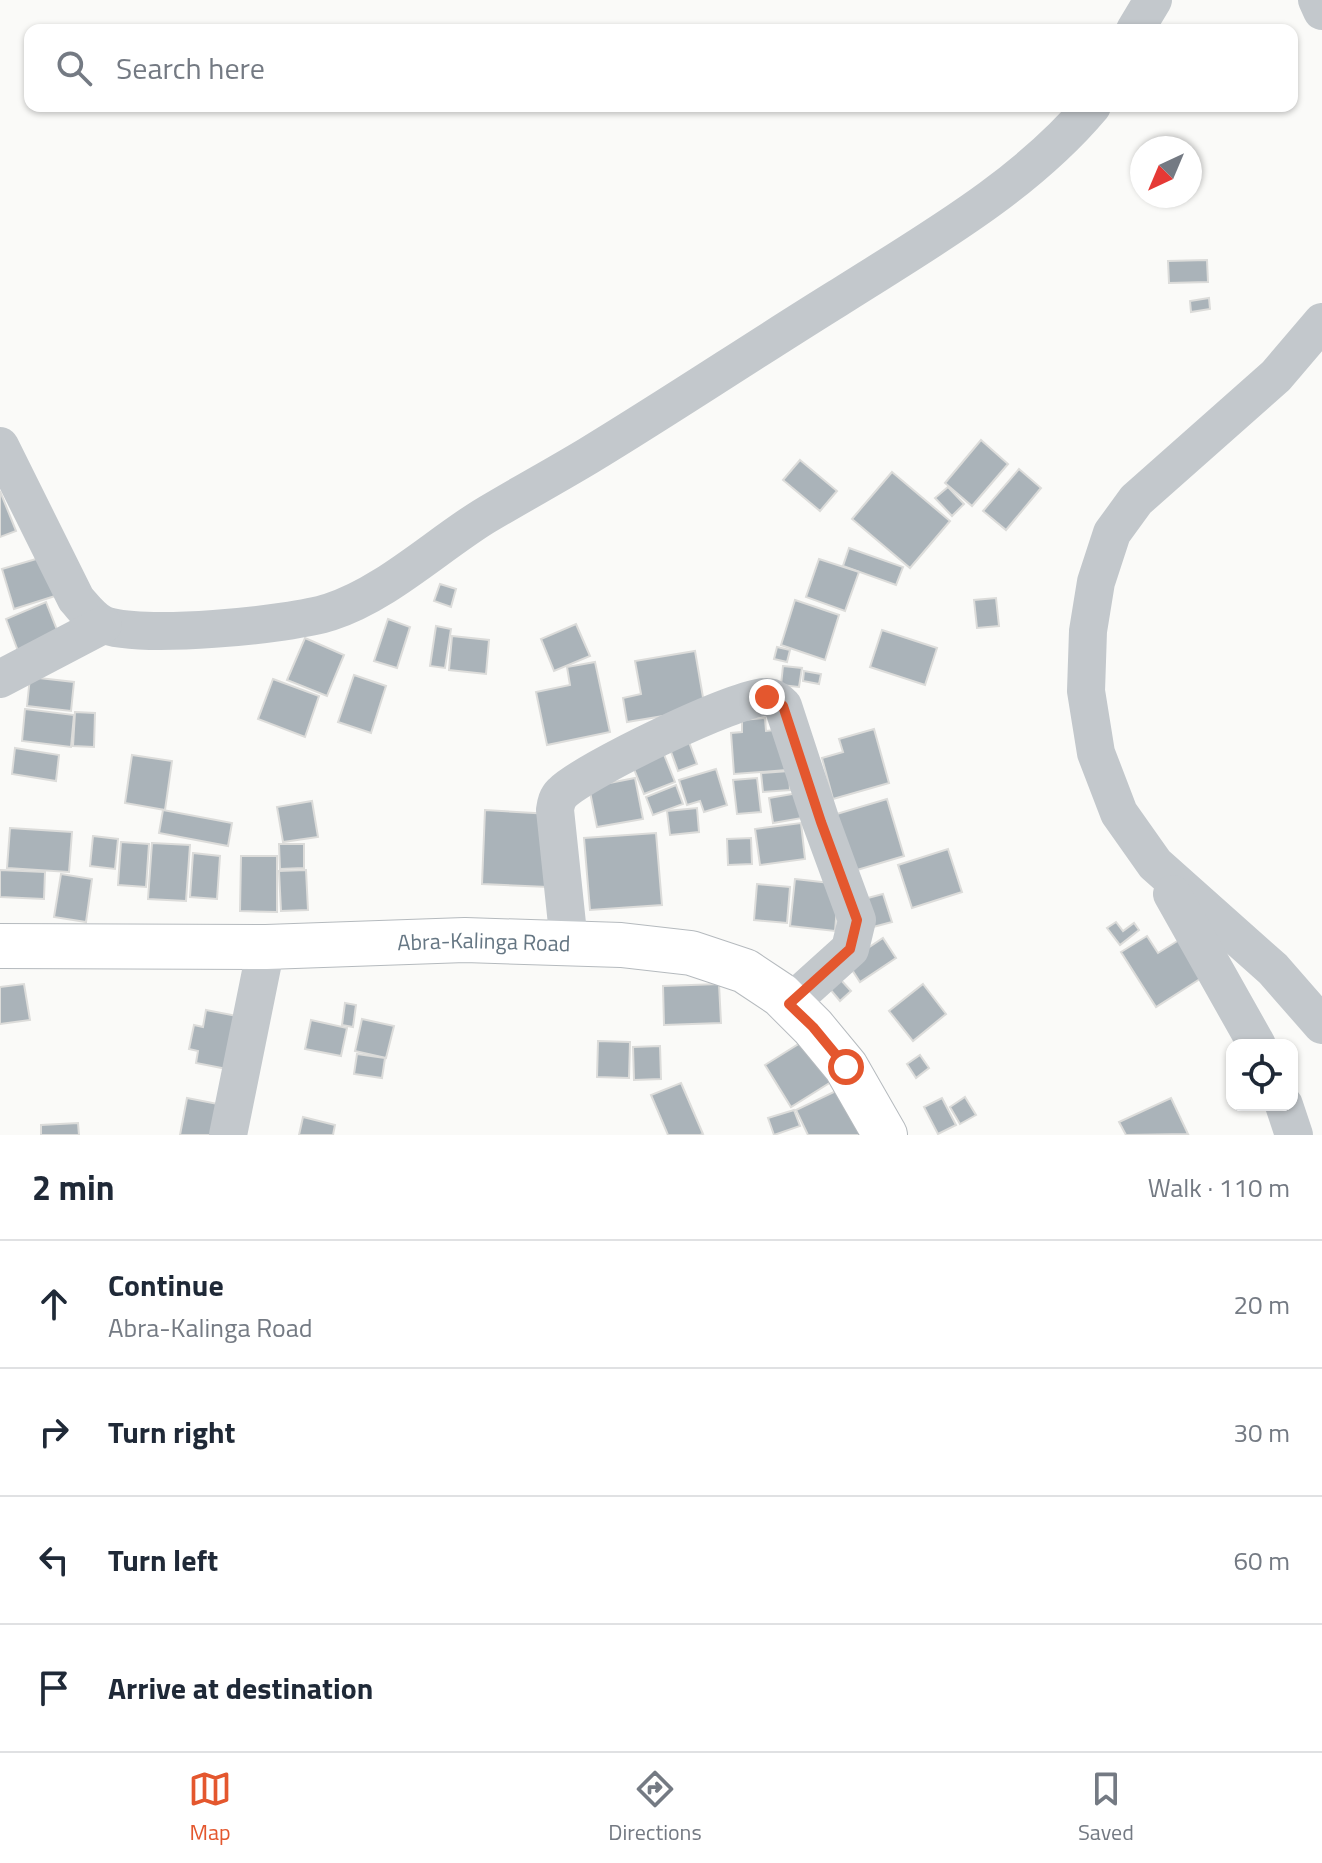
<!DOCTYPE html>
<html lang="en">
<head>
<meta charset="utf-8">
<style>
  body { margin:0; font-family:"Titillium Web",sans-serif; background:#f2f2f3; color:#1f2937 }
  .controls { position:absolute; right:24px; bottom:24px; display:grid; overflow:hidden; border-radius:16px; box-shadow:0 2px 6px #0004 }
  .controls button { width:72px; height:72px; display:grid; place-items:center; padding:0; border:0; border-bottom:2px solid #e0e1e3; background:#fff; color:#1f2937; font:40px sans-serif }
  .compass { position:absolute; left:1130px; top:136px; width:72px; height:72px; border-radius:50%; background:#fff; box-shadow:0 2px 6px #0004; rotate:224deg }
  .stop { position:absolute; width:24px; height:24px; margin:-18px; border:6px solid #e4572e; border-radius:50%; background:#fff }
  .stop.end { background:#e4572e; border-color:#fff; box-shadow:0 2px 8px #0008 }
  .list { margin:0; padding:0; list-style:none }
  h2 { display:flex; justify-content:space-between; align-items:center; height:104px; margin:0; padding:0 32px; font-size:34px }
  h2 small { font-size:26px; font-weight:400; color:#747a83 }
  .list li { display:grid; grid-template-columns:52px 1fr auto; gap:24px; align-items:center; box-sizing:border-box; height:128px; padding:0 32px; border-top:2px solid #e0e1e3 }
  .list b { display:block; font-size:30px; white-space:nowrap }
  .list p { margin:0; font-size:26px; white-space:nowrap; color:#747a83 }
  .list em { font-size:26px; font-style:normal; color:#747a83 }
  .icon { flex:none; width:44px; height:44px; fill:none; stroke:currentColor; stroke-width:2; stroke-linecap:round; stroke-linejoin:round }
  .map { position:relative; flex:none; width:1322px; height:1135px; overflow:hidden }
  .search { position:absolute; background:#fff; box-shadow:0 2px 6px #0004; left:24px; right:24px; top:24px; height:88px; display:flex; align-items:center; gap:20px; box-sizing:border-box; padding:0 28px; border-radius:16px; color:#747a83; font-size:30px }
  .sheet { height:616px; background:#fff }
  nav { display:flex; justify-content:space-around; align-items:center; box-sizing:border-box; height:112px; border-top:2px solid #e0e1e3; background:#fff; font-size:22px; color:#747a83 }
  nav a { display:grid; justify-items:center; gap:4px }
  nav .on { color:#e4572e }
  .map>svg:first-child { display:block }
  .building { fill:#aab3b9; stroke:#dcdcda; stroke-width:2 }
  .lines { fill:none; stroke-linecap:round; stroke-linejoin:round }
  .major-casing { stroke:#b5babe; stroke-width:46 }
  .minor { stroke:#c3c8cc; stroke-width:38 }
  .major { stroke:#fff; stroke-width:44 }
  .route { stroke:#e4572e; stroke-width:10 }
  .labels { text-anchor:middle; stroke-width:8; stroke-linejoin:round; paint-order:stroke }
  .street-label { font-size:22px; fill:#657683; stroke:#fff }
</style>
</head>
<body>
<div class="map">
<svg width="1322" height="1135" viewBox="0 0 1322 1135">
  <rect width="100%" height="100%" fill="#fafaf8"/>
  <!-- building -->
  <g class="building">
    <polygon points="1207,260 1208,282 1169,283 1168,261"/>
    <polygon points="1209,298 1210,309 1191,312 1190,301"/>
    <polygon points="981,440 1008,464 972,506 945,483"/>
    <polygon points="800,460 837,491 820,511 783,480"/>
    <polygon points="1019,469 1041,488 1006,530 983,511"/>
    <polygon points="892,472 950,521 910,568 852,519"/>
    <polygon points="948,487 964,504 952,516 935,498"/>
    <polygon points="0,491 16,531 0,537"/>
    <polygon points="849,548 903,567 896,585 843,566"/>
    <polygon points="43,557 55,596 14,609 2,569"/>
    <polygon points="819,559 859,572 845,611 806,597"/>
    <polygon points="440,584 456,589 451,607 434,601"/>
    <polygon points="996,598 999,626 977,628 974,600"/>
    <polygon points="795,600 839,615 825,660 781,645"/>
    <polygon points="46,602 59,635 18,651 6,619"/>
    <polygon points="388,619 410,627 397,668 374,661"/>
    <polygon points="576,624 590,656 554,671 541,639"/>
    <polygon points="436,626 451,629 445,668 430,666"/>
    <polygon points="882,630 937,648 925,685 870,667"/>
    <polygon points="452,636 489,640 486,674 449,670"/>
    <polygon points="305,638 344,655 327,696 287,680"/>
    <polygon points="777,647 790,650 787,662 774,659"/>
    <polygon points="695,651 705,709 627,722 623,698 641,694 635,661"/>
    <polygon points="595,662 610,732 547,745 536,692 570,685 567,667"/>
    <polygon points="783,666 802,668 799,687 781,685"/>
    <polygon points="804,671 821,674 819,684 803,681"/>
    <polygon points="354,675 386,686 371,733 338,722"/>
    <polygon points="30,677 74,682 71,711 27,706"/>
    <polygon points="273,679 319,696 305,737 258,719"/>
    <polygon points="25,709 74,715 71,747 22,741"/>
    <polygon points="75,712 95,713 94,747 73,746"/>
    <polygon points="765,718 766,731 784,729 787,770 734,774 731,733 742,732 742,720"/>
    <polygon points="874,729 889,783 833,799 822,758 843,752 839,739"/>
    <polygon points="689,742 697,764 678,771 670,749"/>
    <polygon points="15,748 59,755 56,781 12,774"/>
    <polygon points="663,752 675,782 644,794 632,764"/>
    <polygon points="132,755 172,761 165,810 125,803"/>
    <polygon points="716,769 727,805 704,812 700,801 687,805 679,780"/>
    <polygon points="789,771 790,790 763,792 761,773"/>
    <polygon points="635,778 643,819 597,827 589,787"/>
    <polygon points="757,778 761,812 737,814 733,780"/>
    <polygon points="676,785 683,804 653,815 646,797"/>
    <polygon points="798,793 802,818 773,823 769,798"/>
    <polygon points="887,799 904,856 847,873 830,816"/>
    <polygon points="312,801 318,837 283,842 277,807"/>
    <polygon points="697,808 699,832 670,835 667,811"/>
    <polygon points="163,810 232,823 228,846 159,833"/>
    <polygon points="485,810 551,814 548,887 482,884"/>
    <polygon points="801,823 805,859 760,865 755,829"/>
    <polygon points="10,828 72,832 69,872 7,868"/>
    <polygon points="656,833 662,905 590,910 584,838"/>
    <polygon points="93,836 118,839 115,869 90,866"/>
    <polygon points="751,838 752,864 728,865 727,839"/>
    <polygon points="121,842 149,844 146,887 118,885"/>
    <polygon points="152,843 190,845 186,901 148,899"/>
    <polygon points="279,844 304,844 304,868 280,869"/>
    <polygon points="948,849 962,892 912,908 898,865"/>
    <polygon points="193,853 220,856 217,899 190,897"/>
    <polygon points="241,856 277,856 277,912 240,911"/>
    <polygon points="0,870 45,872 44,899 0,897"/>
    <polygon points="306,870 308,910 281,911 279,871"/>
    <polygon points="61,874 92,879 86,922 54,917"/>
    <polygon points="795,879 839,884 835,931 790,926"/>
    <polygon points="757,884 790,887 787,923 754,920"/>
    <polygon points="883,894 892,922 873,927 864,899"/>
    <polygon points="1116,922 1123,931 1134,923 1139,930 1120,945 1107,928"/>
    <polygon points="1147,936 1158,953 1179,940 1203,977 1156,1007 1121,952"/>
    <polygon points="883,938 896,958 860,982 847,962"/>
    <polygon points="840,979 851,991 840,1001 829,988"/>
    <polygon points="24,984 30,1020 0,1024 0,987"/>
    <polygon points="719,984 721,1023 664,1025 663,986"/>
    <polygon points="923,984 946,1014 913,1041 889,1011"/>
    <polygon points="345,1003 356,1005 353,1027 342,1025"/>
    <polygon points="206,1010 237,1016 227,1069 196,1063 198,1051 189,1049 194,1025 203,1027"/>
    <polygon points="362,1019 394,1026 386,1058 355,1051"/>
    <polygon points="311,1020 347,1028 341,1056 305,1049"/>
    <polygon points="813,1035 839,1077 791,1107 765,1065"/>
    <polygon points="598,1041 630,1042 629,1078 597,1077"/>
    <polygon points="660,1046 661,1079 634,1080 633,1047"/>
    <polygon points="357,1054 385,1058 382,1078 354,1074"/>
    <polygon points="920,1055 929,1068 916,1078 907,1064"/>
    <polygon points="681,1083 703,1134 700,1135 668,1135 651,1095"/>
    <polygon points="840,1089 860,1135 808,1135 796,1110"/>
    <polygon points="965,1097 976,1115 960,1124 950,1107"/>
    <polygon points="187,1098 218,1104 212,1135 180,1135"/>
    <polygon points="942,1098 956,1125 938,1134 924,1107"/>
    <polygon points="1171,1098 1188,1134 1126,1135 1119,1122"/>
    <polygon points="794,1110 800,1126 774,1135 768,1118"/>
    <polygon points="303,1117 335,1125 333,1135 299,1135"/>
    <polygon points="78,1123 79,1135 41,1135 41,1125"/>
  </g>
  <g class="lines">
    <defs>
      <g id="major">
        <path id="s1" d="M0 946 266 947 465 940 621 945 691 953 745 971 781 995 813 1027 846 1067 885 1135"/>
      </g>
    </defs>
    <!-- major casing -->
    <use href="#major" class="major-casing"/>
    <!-- minor -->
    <g class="minor">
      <polyline points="1317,0 1322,11"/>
      <polyline points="1135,30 1153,0"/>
      <polyline points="1322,322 1276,376 1136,500 1112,533 1096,582 1088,631 1086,691 1096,753 1119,813 1155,864 1273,969 1322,1025"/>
      <path d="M0 446 76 599C84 608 91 618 102 624 136 640 291 625 330 612 384 595 435 547 483 517 518 496 553 477 588 456 672 405 754 350 838 298 926 242 1024 187 1092 106"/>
      <polyline points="0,679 103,625"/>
      <polyline points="1172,894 1257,1045"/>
      <path d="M569 943 555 810C556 803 557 798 562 793 583 771 738 696 767 697 774 697 779 702 783 706L821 822 857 920 850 949 789 1004"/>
      <polyline points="1284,1105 1294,1135"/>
      <polyline points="228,1135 266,947"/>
    </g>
    <!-- major -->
    <use href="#major" class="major"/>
  </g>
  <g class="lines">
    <!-- route -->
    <polyline class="route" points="767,697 776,699 783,706 821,822 857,920 850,949 789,1004 813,1027 846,1067"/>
  </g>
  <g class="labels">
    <!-- street labels -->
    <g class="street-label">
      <text dy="8" stroke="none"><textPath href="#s1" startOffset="484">Abra-Kalinga Road</textPath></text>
    </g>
  </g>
</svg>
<div class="controls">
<button><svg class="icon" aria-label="locate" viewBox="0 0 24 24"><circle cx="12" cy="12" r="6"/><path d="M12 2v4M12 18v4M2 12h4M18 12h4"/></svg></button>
</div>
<svg class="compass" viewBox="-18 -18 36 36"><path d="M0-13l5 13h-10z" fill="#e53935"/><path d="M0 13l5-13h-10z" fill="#747a83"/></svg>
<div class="stop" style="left:846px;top:1067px"></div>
<div class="stop end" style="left:767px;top:697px"></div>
<div class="search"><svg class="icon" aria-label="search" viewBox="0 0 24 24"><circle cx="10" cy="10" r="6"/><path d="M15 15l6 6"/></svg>Search here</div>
</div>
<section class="sheet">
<h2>2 min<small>Walk · 110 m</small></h2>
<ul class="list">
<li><svg class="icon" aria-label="ahead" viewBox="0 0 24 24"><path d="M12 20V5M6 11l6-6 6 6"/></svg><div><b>Continue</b><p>Abra-Kalinga Road</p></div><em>20 m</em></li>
<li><svg class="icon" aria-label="right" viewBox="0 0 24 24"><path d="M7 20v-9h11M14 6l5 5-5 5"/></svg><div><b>Turn right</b></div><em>30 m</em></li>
<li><svg class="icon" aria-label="left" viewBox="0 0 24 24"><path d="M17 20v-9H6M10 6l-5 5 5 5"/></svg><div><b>Turn left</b></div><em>60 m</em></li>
<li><svg class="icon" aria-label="arrive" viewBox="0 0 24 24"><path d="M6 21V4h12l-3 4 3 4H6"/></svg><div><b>Arrive at destination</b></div></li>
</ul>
</section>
<nav>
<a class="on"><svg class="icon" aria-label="map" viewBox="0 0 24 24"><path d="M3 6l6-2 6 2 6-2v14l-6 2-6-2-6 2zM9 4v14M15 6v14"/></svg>Map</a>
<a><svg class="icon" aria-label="directions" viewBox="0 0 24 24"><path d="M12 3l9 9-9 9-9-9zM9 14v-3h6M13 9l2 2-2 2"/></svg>Directions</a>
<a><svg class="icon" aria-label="saved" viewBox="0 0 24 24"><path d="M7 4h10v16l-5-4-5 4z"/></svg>Saved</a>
</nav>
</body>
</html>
